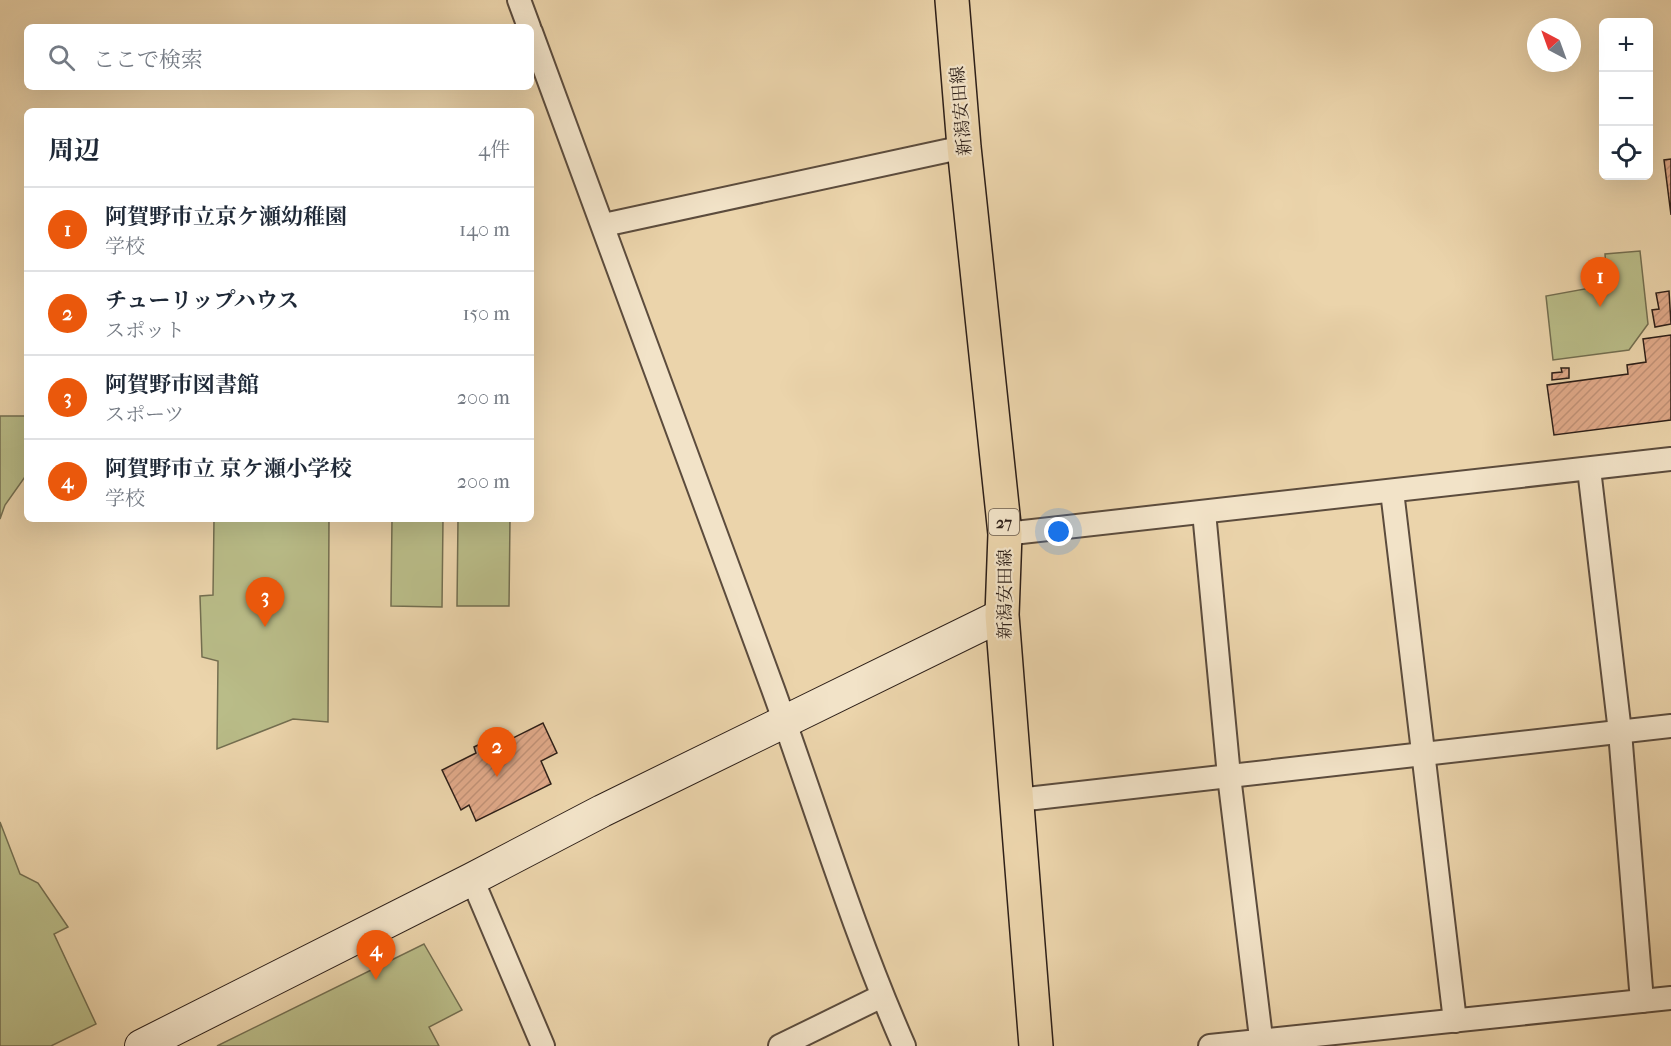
<!DOCTYPE html>
<html lang="ja">
<head>
<meta charset="utf-8">
<style>
  body { margin:0; font-family:"IM FELL French Canon","Noto Serif JP",serif; background:#f2f2f3; color:#1f2937 }
  .controls { position:absolute; right:18px; top:18px; display:grid; overflow:hidden; border-radius:9px; box-shadow:0 6px 24px #0002 }
  .controls button { width:54px; height:54px; display:grid; place-items:center; padding:0; border:0; border-bottom:2px solid #e0e1e3; background:#fff; color:#1f2937; font:30px sans-serif }
  .compass { position:absolute; left:1527px; top:18px; width:54px; height:54px; border-radius:50%; background:#fff; box-shadow:0 6px 24px #0002; rotate:319deg }
  .you { position:absolute; left:1059px; top:532px; width:21px; height:21px; margin:-15px; border:4px solid #fff; border-radius:50%; background:#1a73e8; box-shadow:0 0 0 9px #1a73e833 }
  .badge { display:grid; place-items:center; width:39px; height:39px; border-radius:50%; background:#ea580c; color:#fff; font-size:20px; font-weight:700 }
  .pin { position:absolute; translate:-50% -50px; filter:drop-shadow(0 2px 3px #0008) }
  .pin::after { content:''; position:absolute; top:32px; width:21px; height:18px; background:inherit; clip-path:polygon(0 0,100% 0,50% 100%) }
  .list { margin:0; padding:0; list-style:none }
  h2 { display:flex; justify-content:space-between; align-items:center; height:78px; margin:0; padding:0 24px; font-size:26px }
  h2 small { font-size:20px; font-weight:400; color:#747a83 }
  .list li { display:grid; grid-template-columns:39px 1fr auto; gap:18px; align-items:center; box-sizing:border-box; height:84px; padding:0 24px; border-top:2px solid #e0e1e3 }
  .list b { display:block; font-size:22px; white-space:nowrap }
  .list p { margin:0; font-size:20px; white-space:nowrap; color:#747a83 }
  .list em { font-size:20px; font-style:normal; color:#747a83 }
  .icon { flex:none; width:33px; height:33px; fill:none; stroke:currentColor; stroke-width:2; stroke-linecap:round; stroke-linejoin:round }
  .map { position:relative; flex:none; width:1671px; height:1046px; overflow:hidden }
  .search { position:absolute; background:#fff; box-shadow:0 6px 24px #0002; left:24px; top:24px; width:510px; height:66px; display:flex; align-items:center; gap:15px; box-sizing:border-box; padding:0 21px; border-radius:9px; color:#747a83; font-size:22px }
  .panel { position:absolute; background:#fff; box-shadow:0 6px 24px #0002; left:24px; top:108px; width:510px; height:414px; border-radius:9px }
  .map>svg:first-child { display:block }
  .green { fill:#b9bc88; stroke:#736e50; stroke-width:1.5 }
  .building { fill:url(#building-hatch); stroke:#2d1f18; stroke-width:1.5 }
  .lines { fill:none; stroke-linecap:round; stroke-linejoin:round }
  .street-casing { stroke:#5c4c3d; stroke-width:26 }
  .secondary-casing { stroke:#2d1f18; stroke-width:34 }
  .primary-casing { stroke:#2d1f18; stroke-width:36 }
  .street { stroke:#f2e3c8; stroke-width:22 }
  .secondary { stroke:#f2e3c8; stroke-width:32 }
  .primary { stroke:#ebd4ab; stroke-width:33 }
  .labels { text-anchor:middle; stroke-width:4.5; stroke-linejoin:round; paint-order:stroke }
  .shield { fill:#f2e3c8; stroke:#685a4d; stroke-width:1.5 }
  .shield-label { font-size:16px; font-weight:bold; fill:#2d1f18 }
  .street-label { font-size:18px; fill:#2d1f18; stroke:#f2e3c8 }
</style>
</head>
<body>
<div class="map">
<svg width="1671" height="1046" viewBox="0 0 1671 1046">
  <defs>
    <pattern id="building-hatch" width="6" height="6" patternUnits="userSpaceOnUse" patternTransform="scale(1.5)"><rect width="6" height="6" fill="#e0a989"/><path d="M-1 1l2-2M0 6l6-6M5 7l2-2" fill="none" stroke="#c09176"/></pattern>
  </defs>
  <rect width="100%" height="100%" fill="#ebd4ab"/>
  <filter id="stains"><feTurbulence type="fractalNoise" baseFrequency=".00333" numOctaves="4"/><feColorMatrix values="0 0 0 0 .2 0 0 0 0 .09 0 0 0 0 .02 0 0 0 .5 -.17"/></filter>
  <radialGradient id="worn" r=".72"><stop offset=".6" stop-color="#630" stop-opacity="0"/><stop offset="1" stop-color="#630" stop-opacity=".3"/></radialGradient>
  <!-- green -->
  <g class="green">
    <polygon points="1640,251 1648,324 1629,350 1553,360 1546,296 1607,285 1605,254"/>
    <polygon points="0,416 27,416 27,474 5,505 0,519"/>
    <polygon points="214,519 329,519 328,722 293,719 217,749 218,661 202,657 200,596 213,595"/>
    <polygon points="392,519 443,519 442,607 391,606"/>
    <polygon points="458,519 510,519 509,606 457,606"/>
    <polygon points="0,822 20,874 38,883 68,927 54,934 96,1024 51,1046 0,1046"/>
    <polygon points="424,944 462,1010 429,1027 439,1046 217,1046"/>
  </g>
  <!-- building -->
  <g class="building">
    <polygon points="1671,159 1671,215 1664,160"/>
    <polygon points="1669,291 1671,324 1655,327 1652,310 1659,309 1656,293"/>
    <polygon points="1671,335 1671,420 1554,435 1547,385 1628,374 1627,365 1646,362 1643,339"/>
    <polygon points="1561,368 1569,368 1569,378 1552,380 1552,373 1562,372"/>
    <polygon points="543,723 557,753 541,761 551,784 476,821 469,805 461,810 442,770 476,753 474,747 499,735 503,743"/>
  </g>
  <g class="lines">
    <defs>
      <g id="street">
        <polyline points="519,0 529,27"/>
        <path d="M531 32C612 251 693 470 773 689 816 808 853 930 904 1046"/>
        <polyline points="604,225 964,147"/>
        <polyline points="1589,469 1620,732 1642,1001"/>
        <polyline points="1392,491 1455,1021"/>
        <polyline points="1204,512 1229,776 1262,1046"/>
        <polyline points="1005,534 1671,459"/>
        <polyline points="1018,800 1671,726"/>
        <polyline points="472,879 543,1046"/>
        <polyline points="780,1046 882,996"/>
        <polyline points="1210,1046 1671,998"/>
      </g>
      <polyline id="secondary" points="141,1046 472,879 602,811 1002,615"/>
      <polyline id="primary" points="952,0 964,147 1005,534 1002,615 1036,1046"/>
    </defs>
    <!-- street casing -->
    <use href="#street" class="street-casing"/>
    <!-- secondary casing -->
    <use href="#secondary" class="secondary-casing"/>
    <!-- primary casing -->
    <use href="#primary" class="primary-casing"/>
    <!-- street -->
    <use href="#street" class="street"/>
    <!-- secondary -->
    <use href="#secondary" class="secondary"/>
    <!-- primary -->
    <use href="#primary" class="primary"/>
  </g>
  <g class="labels">
    <!-- shield labels -->
    <rect class="shield" x="989" y="509" width="30" height="26" rx="4.5"/>
    <g class="shield-label">
      <text x="1004" y="528">27</text>
    </g>
    <!-- street labels -->
    <g class="street-label">
      <text transform="translate(961 111) rotate(-95)" y="6">新潟安田線</text>
      <text transform="translate(1005 594) rotate(-90)" y="6">新潟安田線</text>
    </g>
  </g>
  <rect width="100%" height="100%" filter="url(#stains)"/>
  <rect width="100%" height="100%" fill="url(#worn)"/>
</svg>
<div class="controls">
<button>+</button>
<button>−</button>
<button><svg class="icon" aria-label="locate" viewBox="0 0 24 24"><circle cx="12" cy="12" r="6"/><path d="M12 2v4M12 18v4M2 12h4M18 12h4"/></svg></button>
</div>
<svg class="compass" viewBox="-18 -18 36 36"><path d="M0-13l5 13h-10z" fill="#e53935"/><path d="M0 13l5-13h-10z" fill="#747a83"/></svg>
<div class="you"></div>
<div class="pin badge" style="left:1600px;top:307px">1</div>
<div class="pin badge" style="left:497px;top:777px">2</div>
<div class="pin badge" style="left:265px;top:627px">3</div>
<div class="pin badge" style="left:376px;top:980px">4</div>
<div class="search"><svg class="icon" aria-label="search" viewBox="0 0 24 24"><circle cx="10" cy="10" r="6"/><path d="M15 15l6 6"/></svg>ここで検索</div>
<section class="panel">
<h2>周辺<small>4件</small></h2>
<ul class="list">
<li><span class="badge">1</span><div><b>阿賀野市立京ケ瀬幼稚園</b><p>学校</p></div><em>140 m</em></li>
<li><span class="badge">2</span><div><b>チューリップハウス</b><p>スポット</p></div><em>150 m</em></li>
<li><span class="badge">3</span><div><b>阿賀野市図書館</b><p>スポーツ</p></div><em>200 m</em></li>
<li><span class="badge">4</span><div><b>阿賀野市立 京ケ瀬小学校</b><p>学校</p></div><em>200 m</em></li>
</ul>
</section>
</div>
</body>
</html>
